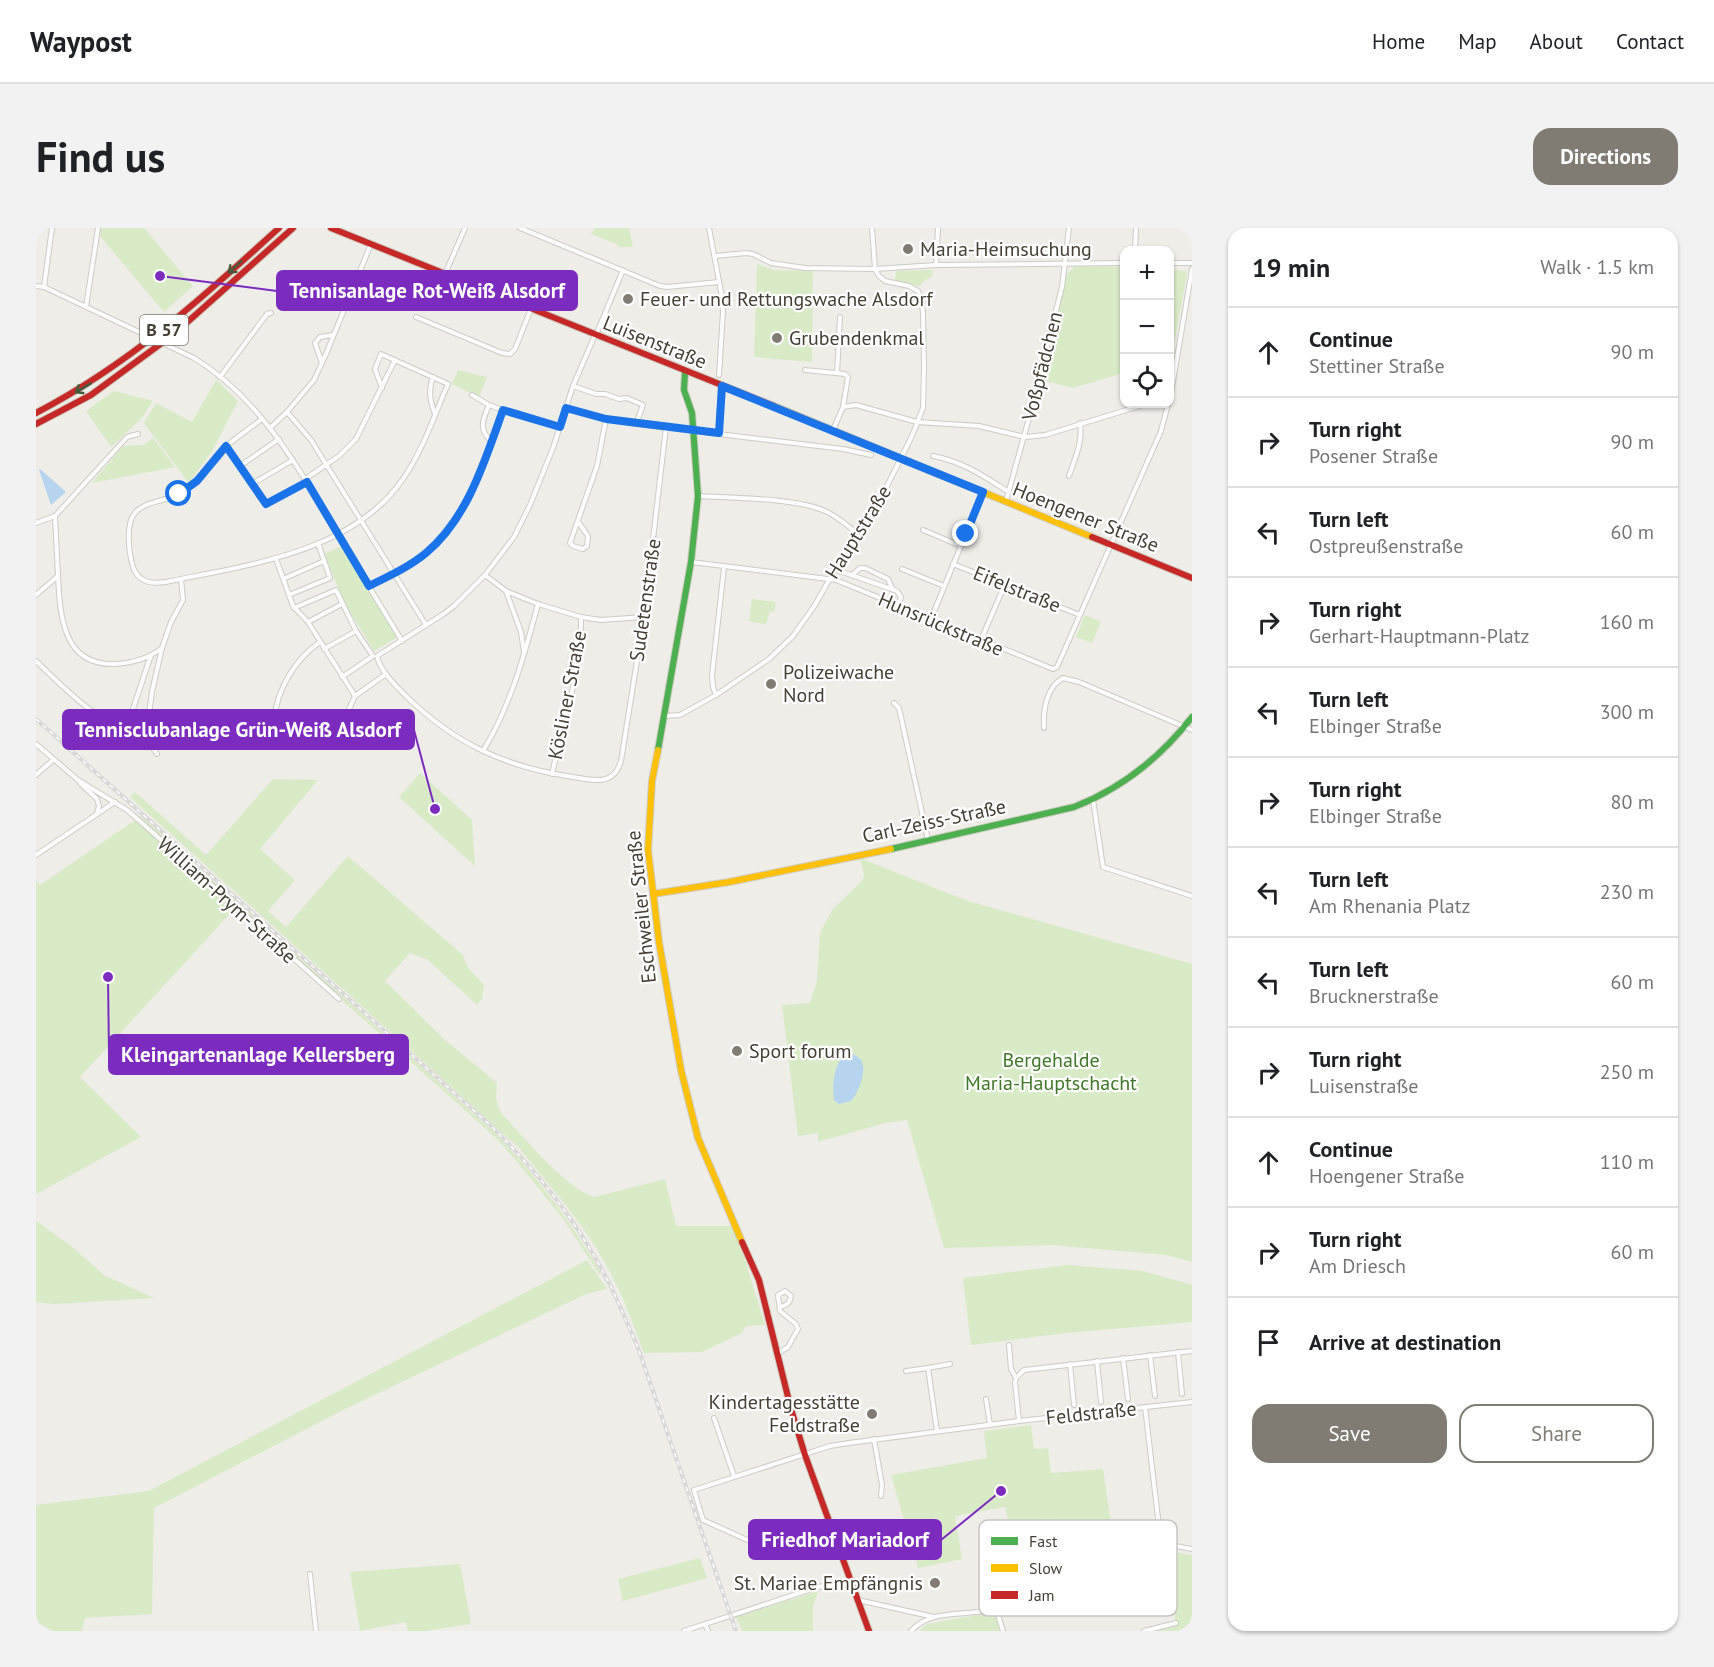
<!DOCTYPE html>
<html lang="en">
<head>
<meta charset="utf-8">
<style>
  body { margin:0; font-family:"PT Sans",sans-serif; background:#f2f2f2; color:#202124 }
  .controls { position:absolute; right:18px; top:18px; display:grid; overflow:hidden; border-radius:12px; box-shadow:0 2px 4px #0004 }
  .controls button { width:54px; height:54px; display:grid; place-items:center; padding:0; border:0; border-bottom:2px solid #e0e0e0; background:#fff; color:#202124; font:30px sans-serif }
  .stop { position:absolute; width:18px; height:18px; margin:-14px; border:4px solid #1a73e8; border-radius:50%; background:#fff }
  .stop.end { background:#1a73e8; border-color:#fff; box-shadow:0 2px 6px #0008 }
  .list { margin:0; padding:0; list-style:none }
  h2 { display:flex; justify-content:space-between; align-items:center; height:78px; margin:0; padding:0 24px; font-size:26px }
  h2 small { font-size:20px; font-weight:400; color:#757577 }
  .list li { display:grid; grid-template-columns:39px 1fr auto; gap:18px; align-items:center; box-sizing:border-box; height:90px; padding:0 24px; border-top:2px solid #e0e0e0 }
  .list b { display:block; font-size:22px; white-space:nowrap }
  .list p { margin:0; font-size:20px; white-space:nowrap; color:#757577 }
  .list em { font-size:20px; font-style:normal; color:#757577 }
  .actions { display:flex; gap:12px; padding:18px 24px }
  .actions a { flex:1; padding:14px 0; border:2px solid #807c73; border-radius:18px; text-align:center; font-size:21px; color:#807c73 }
  .actions .main { background:#807c73; color:#fff }
  .icon { flex:none; width:33px; height:33px; fill:none; stroke:currentColor; stroke-width:2; stroke-linecap:round; stroke-linejoin:round }
  .map { position:relative; flex:none; width:1156px; height:1403px; overflow:hidden; border-radius:18px }
  header { display:flex; align-items:center; gap:36px; box-sizing:border-box; height:84px; padding:0 30px; background:#fff; border-bottom:2px solid #e0e0e0 }
  header strong { font-size:28px }
  nav { display:flex; gap:33px; margin-inline-start:auto; font-size:21px }
  .intro { display:flex; align-items:center; justify-content:space-between; box-sizing:border-box; height:144px; padding:0 36px }
  h1 { margin:0; font-size:42px }
  .button { padding:15px 27px; border-radius:18px; background:#807c73; color:#fff; font-size:21px; font-weight:700 }
  main { display:flex; gap:36px; padding:0 36px }
  aside { flex:1; background:#fff; border-radius:18px; box-shadow:0 2px 4px #0004 }
  .map>svg:first-child { display:block }
  .green { fill:#d9eac7 }
  .water { fill:#b7d4ee }
  .lines { fill:none; stroke-linecap:round; stroke-linejoin:round }
  .street-casing { stroke:#cccbc5; stroke-width:6 }
  .fast-casing { stroke:#cecbbf; stroke-width:8 }
  .slow-casing { stroke:#cecbbf; stroke-width:8 }
  .jam-casing { stroke:#cecbbf; stroke-width:8 }
  .street { stroke:#fcfcfc; stroke-width:4 }
  .fast { stroke:#4caf50; stroke-width:6 }
  .slow { stroke:#ffc107; stroke-width:6 }
  .jam { stroke:#c62828; stroke-width:6 }
  .rail-casing { stroke:#d8d8d7; stroke-width:4 }
  .rail { stroke:#fff; stroke-width:1.5; stroke-dasharray:4.5; stroke-linecap:butt }
  .oneway { stroke:#465b3b }
  .route { stroke:#1a73e8; stroke-width:8 }
  .poi-dot { fill:#807c73; stroke:#fff; stroke-width:2 }
  .labels { text-anchor:middle; stroke-width:4.5; stroke-linejoin:round; paint-order:stroke }
  .shield { fill:#fff; stroke:#7c7971; stroke-width:1.5 }
  .shield-label { font-size:18px; font-weight:bold; fill:#443f34 }
  .poi-label { font-size:20px; fill:#443f34; stroke:#fff; text-anchor:start }
  .street-label { font-size:20px; fill:#443f34; stroke:#fff }
  .park-label { font-size:20px; fill:#3f7628; stroke:#fff }
  .key { fill:#fff; stroke:#c7c5c2; stroke-width:1.5 }
  .key-label { font-size:16px; fill:#443f34 }
  .leader { fill:none; stroke:#7b2cbf; stroke-width:2 }
  .callout-dot { fill:#7b2cbf; stroke:#fff; stroke-width:2 }
  .callout { fill:#7b2cbf; stroke:#7b2cbf; stroke-width:2 }
  .callout-label { font-size:21px; text-anchor:middle; font-weight:bold; fill:#fff }
</style>
</head>
<body>
<header>
<strong>Waypost</strong>
<nav><a>Home</a><a>Map</a><a>About</a><a>Contact</a></nav>
</header>
<div class="intro"><h1>Find us</h1><a class="button">Directions</a></div>
<main>
<div class="map">
<svg width="1156" height="1403" viewBox="0 0 1156 1403">
  <rect width="100%" height="100%" fill="#eeede8"/>
  <!-- green -->
  <g class="green">
    <polygon points="64,0 108,0 157,58 128,84 63,7"/>
    <polygon points="559,0 593,0 597,19 583,19 581,16 555,6"/>
    <polygon points="721,36 738,42 777,43 776,134 718,129"/>
    <polygon points="1039,38 1088,39 1088,145 1037,160 1006,152 1031,46"/>
    <polygon points="1134,41 1150,43 1151,45 1134,140"/>
    <polygon points="897,42 896,48 887,54 884,58 859,53 860,43"/>
    <polygon points="422,142 451,149 443,169 416,156"/>
    <polygon points="180,152 202,173 176,223 153,255 108,195 120,175 156,194"/>
    <polygon points="78,163 117,173 106,190 75,219 50,183"/>
    <polygon points="117,210 139,239 56,255 87,218 108,217"/>
    <polygon points="307,317 362,409 338,423 309,376 288,326"/>
    <polygon points="716,371 740,374 738,384 734,383 730,396 713,393"/>
    <polygon points="1049,387 1065,394 1056,415 1040,409"/>
    <polygon points="384,545 436,592 439,638 363,569"/>
    <path d="M237 551 282 552 224 621 259 652 232 683 250 699 312 628 427 727 432 740 448 757 446 771 441 777 392 732 374 725 349 753 408 811 461 855 460 871 465 885C488 909 528 959 558 969L629 951 640 998H695L706 1022 729 1097 710 1098 706 1105 666 1124 608 1125C599 1102 591 1078 580 1056 557 1006 518 963 483 920L94 569 99 564 170 627Z"/>
    <path d="M105 588 458 904C501 948 534 992 565 1045L563 1046 528 992 479 931 461 911 201 678 44 849 105 909 0 966V652L4 657Z"/>
    <polygon points="824,630 932,673 1156,736 1156,1034 1131,1027 1016,1017 908,1020 871,892 849,895 782,914 782,905 762,908 746,777 774,775 781,753 784,705 796,682 827,652 828,647"/>
    <polygon points="0,993 35,1018 68,1047 118,1070 18,1076 0,1074"/>
    <polygon points="551,1032 571,1061 550,1066 305,1183 118,1280 116,1386 49,1390 46,1403 17,1403 0,1394 0,1277 113,1263"/>
    <polygon points="1031,1037 1107,1043 1156,1057 1156,1094 1030,1105 935,1117 927,1050"/>
    <polygon points="995,1197 998,1221 1012,1220 1015,1245 1067,1241 1077,1309 1056,1316 1022,1340 1014,1291 974,1299 969,1279 919,1288 926,1331 882,1340 855,1247 951,1230 948,1203"/>
    <polygon points="1101,1318 1156,1327 1156,1403 1121,1403 1140,1398 1133,1345 1101,1343"/>
    <polygon points="664,1330 671,1350 587,1373 582,1351"/>
    <polygon points="424,1336 435,1396 389,1403 372,1403 370,1394 324,1403 314,1344"/>
    <polygon points="782,1363 777,1379 777,1403 706,1403 700,1389"/>
    <polygon points="959,1384 965,1403 883,1403 891,1396"/>
  </g>
  <!-- water -->
  <g class="water">
    <polygon points="4,241 30,264 15,277 3,242"/>
    <path d="M817 826C822 829 826 831 827 837 829 847 822 866 815 873L803 876 798 872C796 857 797 827 817 826Z"/>
  </g>
  <g class="lines">
    <defs>
      <g id="street">
        <polyline points="484,0 624,58 631,59 683,54"/>
        <polyline points="673,0 686,69 687,84 683,147"/>
        <polyline points="1099,22 1100,0"/>
        <polyline points="679,28 710,25 717,26 735,35 769,40 839,41 900,37 1088,35"/>
        <polyline points="1134,35 1156,35"/>
        <polyline points="900,37 902,0"/>
        <polyline points="409,46 429,0"/>
        <path d="M0 58 8 59 158 130C230 174 269 252 311 322 329 353 348 383 366 413"/>
        <polyline points="8,59 16,0"/>
        <polyline points="50,79 62,0"/>
        <polyline points="380,89 466,125 474,126 479,121 495,81"/>
        <path d="M559 107 537 158 517 220 494 277 478 309 449 347 418 378 406 387 341 428C344 443 360 458 370 468 417 514 467 538 531 548 553 551 577 561 585 533L608 389 630 199"/>
        <polyline points="560,107 587,42"/>
        <polyline points="286,135 279,115 284,109 297,107"/>
        <polyline points="769,142 809,146 812,149 807,179"/>
        <polyline points="801,145 804,89"/>
        <polyline points="184,149 231,86 235,85"/>
        <path d="M397 149C392 163 394 173 399 186"/>
        <polyline points="537,158 560,166 569,166 583,171 591,170 607,177 600,196"/>
        <polyline points="436,167 453,177"/>
        <polyline points="1134,171 1156,41"/>
        <polyline points="530,180 570,191 600,196 807,221 835,227"/>
        <polyline points="251,184 275,212 390,397"/>
        <path d="M226 191C214 200 201 209 189 219 172 234 163 256 141 267 129 273 107 274 99 285 89 296 93 325 97 339 103 355 115 356 130 354 211 337 316 325 367 251 387 222 398 188 412 156L345 126 339 141 346 160"/>
        <polyline points="234,200 251,184 278,152 290,126 335,16"/>
        <polyline points="797,202 807,179 820,177 881,194 943,198 989,209 1009,207 1110,176"/>
        <polyline points="683,205 685,158"/>
        <path d="M455 213C442 201 447 191 453 177L475 185 524 199"/>
        <polyline points="190,218 230,276 271,254"/>
        <path d="M897 228C928 234 947 248 973 264"/>
        <polyline points="204,238 243,211"/>
        <path d="M1033 248C1039 230 1047 214 1044 195"/>
        <polyline points="269,251 303,228 320,211 359,132"/>
        <polyline points="216,256 257,232"/>
        <path d="M662 268C696 270 760 270 789 283 801 288 810 297 820 304"/>
        <polyline points="970,273 1006,143 1004,139 1010,122 1026,59 1033,0"/>
        <path d="M19 288C20 308 21 328 22 348 24 386 26 438 79 436 96 435 112 431 126 420"/>
        <polyline points="0,295 19,288 91,209 102,206"/>
        <polyline points="543,295 552,308 551,318 547,321 537,318 534,315 561,238 570,191"/>
        <polyline points="887,302 925,318"/>
        <polyline points="240,331 257,378 272,394 319,468"/>
        <polyline points="655,334 800,352 1017,441 1021,439 1125,203 1132,176"/>
        <polyline points="917,336 1044,387"/>
        <polyline points="798,341 861,363 865,369 862,378"/>
        <polyline points="866,341 908,358"/>
        <polyline points="449,347 470,363 502,376 545,389 565,392 608,389"/>
        <polyline points="816,347 824,340 829,340 852,351 856,360"/>
        <polyline points="247,351 288,333"/>
        <path d="M333 358C353 348 373 339 390 325 432 290 449 232 467 182"/>
        <polyline points="470,363 485,404 488,424"/>
        <polyline points="0,367 22,348"/>
        <polyline points="253,367 294,350 282,315"/>
        <polyline points="258,380 300,362 320,403 337,428 306,449"/>
        <polyline points="895,391 947,264"/>
        <polyline points="272,394 306,376"/>
        <polyline points="945,412 969,356"/>
        <path d="M284 414C258 432 241 462 238 492 237 501 235 508 240 515L247 517 309 512 313 481 319 468 350 446"/>
        <polyline points="288,421 320,403"/>
        <path d="M0 433C18 450 36 469 56 483 77 498 107 503 121 526"/>
        <polyline points="680,467 677,459 676,447 688,340"/>
        <polyline points="858,475 863,480 892,612"/>
        <polyline points="629,488 644,487 680,467 733,431 757,408 779,377 820,304 845,270 876,208 887,180 888,139 887,84 885,72 882,63 873,58 849,53 843,48 839,41 836,0"/>
        <path d="M1008 500C1007 483 1010 459 1027 450L1043 454 1156 502"/>
        <polyline points="90,502 115,427"/>
        <polyline points="108,510 111,501 116,464 126,420 135,394 147,372 145,351"/>
        <polyline points="0,516 42,552 91,582 106,595 303,771"/>
        <path d="M447 523C475 477 488 428 502 376"/>
        <path d="M516 546C527 495 546 442 545 389"/>
        <polyline points="0,547 17,532"/>
        <polyline points="44,555 61,571 63,578 61,585"/>
        <polyline points="1057,572 1067,639 1156,668"/>
        <polyline points="0,627 79,574"/>
        <polyline points="973,1117 975,1141 980,1150"/>
        <polyline points="1142,1124 1146,1166"/>
        <path d="M741 1126 752 1119 762 1101 760 1096 744 1083 742 1067 749 1063 755 1068C754 1075 751 1077 744 1079"/>
        <polyline points="1114,1127 1119,1168"/>
        <polyline points="1087,1130 1092,1171"/>
        <polyline points="1061,1133 1065,1174"/>
        <polyline points="1034,1136 1038,1177"/>
        <polyline points="870,1143 892,1140"/>
        <polyline points="950,1171 954,1197"/>
        <polyline points="1109,1179 1125,1316"/>
        <polyline points="678,1190 698,1248"/>
        <polyline points="983,1193 979,1154 980,1150 988,1142 1156,1123"/>
        <polyline points="901,1203 892,1140 914,1136"/>
        <polyline points="838,1211 846,1257 845,1268"/>
        <polyline points="792,1295 727,1319 667,1292 658,1262 794,1218 813,1215 983,1193 1156,1174"/>
        <polyline points="274,1346 280,1403"/>
        <polyline points="822,1372 898,1389"/>
        <polyline points="960,1381 967,1403"/>
        <polyline points="669,1396 672,1403"/>
        <polyline points="648,1403 782,1359 815,1353"/>
        <path d="M875 1403C897 1378 938 1390 967 1379 1007 1364 1035 1323 1078 1314 1103 1308 1131 1317 1156 1321"/>
        <polyline points="1108,1403 1140,1395"/>
      </g>
      <g id="fast">
        <polyline points="622,522 655,334 662,268 656,185 648,162 649,144"/>
        <path d="M855 621 1038 579C1087 560 1124 530 1156 489"/>
      </g>
      <g id="slow">
        <polyline points="738,178 1056,309"/>
        <polyline points="622,522 616,553 612,622 623,714 645,842 662,910 706,1014"/>
        <polyline points="617,666 693,654 855,621"/>
      </g>
      <g id="jam">
        <polyline points="295,0 738,178"/>
        <path d="M0 185C94 136 165 71 243 0"/>
        <polyline points="0,196 55,167 138,106 257,0"/>
        <polyline points="1056,309 1156,350"/>
        <polyline points="706,1014 723,1052 755,1181 769,1227 833,1403"/>
      </g>
    </defs>
    <!-- street casing -->
    <use href="#street" class="street-casing"/>
    <!-- fast casing -->
    <use href="#fast" class="fast-casing"/>
    <!-- slow casing -->
    <use href="#slow" class="slow-casing"/>
    <!-- jam casing -->
    <use href="#jam" class="jam-casing"/>
    <!-- street -->
    <use href="#street" class="street"/>
    <!-- fast -->
    <use href="#fast" class="fast"/>
    <!-- slow -->
    <use href="#slow" class="slow"/>
    <!-- jam -->
    <use href="#jam" class="jam"/>
    <defs>
      <path id="rail" d="M0 491 454 897C498 940 537 988 566 1042 580 1066 589 1092 601 1117L700 1403"/>
    </defs>
    <!-- rail casing -->
    <use href="#rail" class="rail-casing"/>
    <!-- rail -->
    <use href="#rail" class="rail"/>
  </g>
  <!-- one-way arrows -->
  <defs><path id="oneway-shaft" d="M-6 0H5M1.5-3L5.5 0L1.5 3" fill="none" stroke-width="1.6" stroke-linecap="round" stroke-linejoin="round" transform="scale(1.5)"/></defs>
  <g class="oneway">
    <use href="#oneway-shaft" transform="translate(199 39) rotate(138)"/>
    <use href="#oneway-shaft" transform="translate(47 160) rotate(149)"/>
  </g>
  <g class="lines">
    <!-- route -->
    <path class="route" d="M143 266 161 253 190 218 230 276 271 254 333 358C353 348 373 339 390 325 432 290 449 232 467 182L524 199 530 180 570 191 683 205 686 158 947 264 930 306"/>
  </g>
  <!-- markers -->
  <g class="poi-dot">
    <circle cx="872" cy="21" r="6"/>
    <circle cx="592" cy="71" r="6"/>
    <circle cx="741" cy="110" r="6"/>
    <circle cx="735" cy="456" r="6"/>
    <circle cx="701" cy="823" r="6"/>
    <circle cx="836" cy="1186" r="6"/>
    <circle cx="899" cy="1355" r="6"/>
  </g>
  <g class="labels">
    <!-- shield labels -->
    <rect class="shield" x="104" y="87" width="48" height="30" rx="4.5"/>
    <g class="shield-label">
      <text x="128" y="108">B 57</text>
    </g>
    <!-- poi labels -->
    <g class="poi-label">
      <text x="884" y="28">Maria-Heimsuchung</text>
      <text x="604" y="78">Feuer- und Rettungswache Alsdorf</text>
      <text x="753" y="117">Grubendenkmal</text>
      <text x="747" y="451">Polizeiwache<tspan x="747" dy="23">Nord</tspan></text>
      <text x="713" y="830">Sport forum</text>
      <text x="824" y="1181" text-anchor="end">Kindertagesstätte<tspan x="824" dy="23">Feldstraße</tspan></text>
      <text x="887" y="1362" text-anchor="end">St. Mariae Empfängnis</text>
    </g>
    <!-- street labels -->
    <g class="street-label">
      <text transform="translate(619 114) rotate(22)" y="7">Luisenstraße</text>
      <text transform="translate(1006 138) rotate(-76)" y="7">Voßpfädchen</text>
      <text transform="translate(1050 289) rotate(22)" y="7">Hoengener Straße</text>
      <text transform="translate(822 304) rotate(-58)" y="7">Hauptstraße</text>
      <text transform="translate(981 361) rotate(22)" y="7">Eifelstraße</text>
      <text transform="translate(609 372) rotate(-82)" y="7">Sudetenstraße</text>
      <text transform="translate(905 396) rotate(23)" y="7">Hunsrückstraße</text>
      <text transform="translate(531 467) rotate(-79)" y="7">Kösliner Straße</text>
      <text transform="translate(898 593) rotate(-12)" y="7">Carl-Zeiss-Straße</text>
      <text transform="translate(191 672) rotate(42)" y="7">William-Prym-Straße</text>
      <text transform="translate(605 679) rotate(-96)" y="7">Eschweiler Straße</text>
      <text transform="translate(1055 1185) rotate(-6)" y="7">Feldstraße</text>
    </g>
    <!-- park labels -->
    <g class="park-label">
      <text x="1015" y="839">Bergehalde<tspan x="1015" dy="23">Maria-Hauptschacht</tspan></text>
    </g>
  </g>
  <!-- legend -->
  <rect x="943" y="1292" width="198" height="96" rx="9" class="key"/>
  <rect x="955" y="1309" width="27" height="8" fill="#4caf50"/>
  <rect x="955" y="1336" width="27" height="8" fill="#ffc107"/>
  <rect x="955" y="1363" width="27" height="8" fill="#c62828"/>
  <g class="key-label">
    <text x="993" y="1319">Fast</text>
    <text x="993" y="1346">Slow</text>
    <text x="993" y="1373">Jam</text>
  </g>
  <!-- callouts -->
  <path class="leader" d="M124 48L241 63M399 581L378 502M72 749L73 827M965 1263L905 1312"/>
  <g class="callout-dot">
    <circle cx="124" cy="48" r="6"/>
    <circle cx="399" cy="581" r="6"/>
    <circle cx="72" cy="749" r="6"/>
    <circle cx="965" cy="1263" r="6"/>
  </g>
  <g class="callout">
    <rect x="241" y="43" width="300" height="39" rx="6"/>
    <rect x="27" y="482" width="351" height="39" rx="6"/>
    <rect x="73" y="807" width="299" height="39" rx="6"/>
    <rect x="713" y="1292" width="192" height="39" rx="6"/>
  </g>
  <g class="callout-label">
    <text x="391" y="70">Tennisanlage Rot-Weiß Alsdorf</text>
    <text x="202" y="509">Tennisclubanlage Grün-Weiß Alsdorf</text>
    <text x="222" y="834">Kleingartenanlage Kellersberg</text>
    <text x="809" y="1319">Friedhof Mariadorf</text>
  </g>
</svg>
<div class="controls">
<button>+</button>
<button>−</button>
<button><svg class="icon" aria-label="locate" viewBox="0 0 24 24"><circle cx="12" cy="12" r="6"/><path d="M12 2v4M12 18v4M2 12h4M18 12h4"/></svg></button>
</div>
<div class="stop" style="left:143px;top:266px"></div>
<div class="stop end" style="left:930px;top:306px"></div>
</div>
<aside>
<h2>19 min<small>Walk · 1.5 km</small></h2>
<ul class="list">
<li><svg class="icon" aria-label="ahead" viewBox="0 0 24 24"><path d="M12 20V5M6 11l6-6 6 6"/></svg><div><b>Continue</b><p>Stettiner Straße</p></div><em>90 m</em></li>
<li><svg class="icon" aria-label="right" viewBox="0 0 24 24"><path d="M7 20v-9h11M14 6l5 5-5 5"/></svg><div><b>Turn right</b><p>Posener Straße</p></div><em>90 m</em></li>
<li><svg class="icon" aria-label="left" viewBox="0 0 24 24"><path d="M17 20v-9H6M10 6l-5 5 5 5"/></svg><div><b>Turn left</b><p>Ostpreußenstraße</p></div><em>60 m</em></li>
<li><svg class="icon" aria-label="right" viewBox="0 0 24 24"><path d="M7 20v-9h11M14 6l5 5-5 5"/></svg><div><b>Turn right</b><p>Gerhart-Hauptmann-Platz</p></div><em>160 m</em></li>
<li><svg class="icon" aria-label="left" viewBox="0 0 24 24"><path d="M17 20v-9H6M10 6l-5 5 5 5"/></svg><div><b>Turn left</b><p>Elbinger Straße</p></div><em>300 m</em></li>
<li><svg class="icon" aria-label="right" viewBox="0 0 24 24"><path d="M7 20v-9h11M14 6l5 5-5 5"/></svg><div><b>Turn right</b><p>Elbinger Straße</p></div><em>80 m</em></li>
<li><svg class="icon" aria-label="left" viewBox="0 0 24 24"><path d="M17 20v-9H6M10 6l-5 5 5 5"/></svg><div><b>Turn left</b><p>Am Rhenania Platz</p></div><em>230 m</em></li>
<li><svg class="icon" aria-label="left" viewBox="0 0 24 24"><path d="M17 20v-9H6M10 6l-5 5 5 5"/></svg><div><b>Turn left</b><p>Brucknerstraße</p></div><em>60 m</em></li>
<li><svg class="icon" aria-label="right" viewBox="0 0 24 24"><path d="M7 20v-9h11M14 6l5 5-5 5"/></svg><div><b>Turn right</b><p>Luisenstraße</p></div><em>250 m</em></li>
<li><svg class="icon" aria-label="ahead" viewBox="0 0 24 24"><path d="M12 20V5M6 11l6-6 6 6"/></svg><div><b>Continue</b><p>Hoengener Straße</p></div><em>110 m</em></li>
<li><svg class="icon" aria-label="right" viewBox="0 0 24 24"><path d="M7 20v-9h11M14 6l5 5-5 5"/></svg><div><b>Turn right</b><p>Am Driesch</p></div><em>60 m</em></li>
<li><svg class="icon" aria-label="arrive" viewBox="0 0 24 24"><path d="M6 21V4h12l-3 4 3 4H6"/></svg><div><b>Arrive at destination</b></div></li>
</ul>
<div class="actions"><a class="main">Save</a><a>Share</a></div>
</aside>
</main>
</body>
</html>
